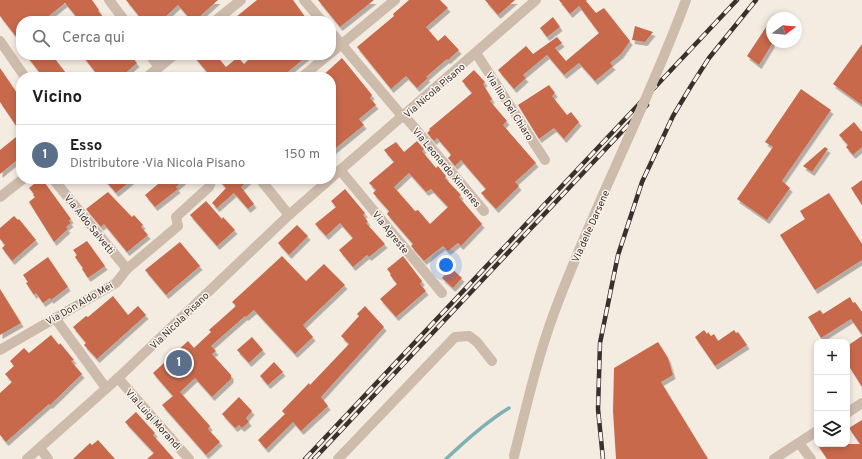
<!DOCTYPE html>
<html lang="it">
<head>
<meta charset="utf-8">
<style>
  body { margin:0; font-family:Overpass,sans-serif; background:#f2f2f2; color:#202124 }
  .controls { position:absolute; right:12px; bottom:12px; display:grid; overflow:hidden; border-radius:8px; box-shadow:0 2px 6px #0003 }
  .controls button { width:36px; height:36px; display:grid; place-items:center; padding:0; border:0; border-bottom:1px solid #e0e0e0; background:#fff; color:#202124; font:20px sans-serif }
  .compass { position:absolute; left:766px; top:12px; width:36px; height:36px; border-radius:50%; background:#fff; box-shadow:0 2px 6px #0003; rotate:74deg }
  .you { position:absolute; left:446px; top:265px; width:14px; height:14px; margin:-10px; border:3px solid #fff; border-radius:50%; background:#1a73e8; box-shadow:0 0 0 6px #1a73e833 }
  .badge { display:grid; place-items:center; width:26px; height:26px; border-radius:50%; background:#1f5a5e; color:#fff; font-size:13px; font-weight:700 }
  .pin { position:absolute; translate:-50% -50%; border:2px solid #fff; box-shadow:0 1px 4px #0006 }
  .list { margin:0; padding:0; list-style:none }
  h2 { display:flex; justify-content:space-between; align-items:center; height:52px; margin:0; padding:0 16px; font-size:17px }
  h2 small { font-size:13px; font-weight:400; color:#757577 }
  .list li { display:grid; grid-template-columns:26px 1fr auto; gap:12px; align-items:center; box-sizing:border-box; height:60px; padding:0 16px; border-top:1px solid #e0e0e0 }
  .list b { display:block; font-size:15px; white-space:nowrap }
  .list p { margin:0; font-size:13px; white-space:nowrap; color:#757577 }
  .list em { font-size:13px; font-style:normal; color:#757577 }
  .icon { flex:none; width:22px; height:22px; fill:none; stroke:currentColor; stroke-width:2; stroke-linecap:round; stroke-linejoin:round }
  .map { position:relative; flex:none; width:862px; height:459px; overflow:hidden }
  .search { position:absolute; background:#fff; box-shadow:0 2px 6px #0003; left:16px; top:16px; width:320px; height:44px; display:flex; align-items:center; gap:10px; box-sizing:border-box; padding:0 14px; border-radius:16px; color:#757577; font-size:15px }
  .panel { position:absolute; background:#fff; box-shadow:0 2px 6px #0003; left:16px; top:72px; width:320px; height:112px; border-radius:16px }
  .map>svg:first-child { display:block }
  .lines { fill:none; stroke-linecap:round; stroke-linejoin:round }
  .stream { stroke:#7fb0b2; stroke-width:3.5 }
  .building { fill:#c8694b; fill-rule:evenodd; filter:url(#shadow) }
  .minor { stroke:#cdbbac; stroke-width:10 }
  .rail-casing { stroke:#3b302b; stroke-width:4.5 }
  .rail { stroke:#fbf5ee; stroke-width:3; stroke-dasharray:9; stroke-linecap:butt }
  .minor-bridge { stroke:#cdbbac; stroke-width:10 }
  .labels { text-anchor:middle; stroke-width:3; stroke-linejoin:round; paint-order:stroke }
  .street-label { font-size:10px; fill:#3b302b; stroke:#fbf5ee }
</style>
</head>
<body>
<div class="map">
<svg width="862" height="459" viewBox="0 0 862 459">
  <defs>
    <filter id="shadow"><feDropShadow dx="2.5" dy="4" stdDeviation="0" flood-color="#0004"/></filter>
  </defs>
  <rect width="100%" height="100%" fill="#f4ebe1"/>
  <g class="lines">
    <!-- stream -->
    <path class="stream" d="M446 459C465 441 486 422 509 408"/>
  </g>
  <!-- building -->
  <g class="building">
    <polygon points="0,0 92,0 99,10 98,11 107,21 80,21 65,3 44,20 41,16 35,21 21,21 21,43 0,16"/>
    <polygon points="126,0 218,0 197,19 195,16 191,20 178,5 161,21 143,21"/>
    <polygon points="257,0 293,0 308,21 231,21"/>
    <polygon points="318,0 374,0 340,27"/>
    <polygon points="409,0 440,0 448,8 426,27 438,41 445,35 459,50 448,60 447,59 441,64 426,77 428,78 417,88 406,76 391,89 357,47 394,16 393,14"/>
    <polygon points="485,0 515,0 498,15"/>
    <polygon points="559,0 587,0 586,1 596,13 604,8 630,41 621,54 610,63 613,66 595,81 579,63 564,75 547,55 523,75 526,78 514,89 498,70 526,46 533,54 557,37 562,43 555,48 566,61 599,33 579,6 570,14"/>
    <polygon points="553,17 560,27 547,37 540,28"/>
    <polygon points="772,18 772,44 759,65 747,56"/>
    <polygon points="635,26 653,32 645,42 632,40"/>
    <polygon points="862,44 862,105 833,84"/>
    <polygon points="26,55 52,55 69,77 43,77"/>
    <polygon points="82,55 130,55 137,63 121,77 99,77"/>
    <polygon points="193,55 216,55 226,67 238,57 244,64 253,55 308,55 282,77 211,77"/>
    <polygon points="342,58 372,95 370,98 376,105 359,119 364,125 331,152 331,77 321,77"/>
    <polygon points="0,68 21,99 21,133 0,102"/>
    <polygon points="474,70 485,82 483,84 492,99 490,101 507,121 503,125 536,163 515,182 519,186 496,209 481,193 486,189 461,160 455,166 448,158 451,155 450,153 437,138 434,141 427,133 430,130 429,129 472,93 462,81"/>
    <polygon points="549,85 555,93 552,96 567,115 571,112 579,122 564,139 554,128 539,139 518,105"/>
    <polygon points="801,89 831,110 782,181 790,188 767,220 737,199 773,147 765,142"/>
    <polygon points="854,122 862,132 862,147 853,155 846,147 848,145 839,135"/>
    <polygon points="21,133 21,157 0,174 0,150"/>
    <path d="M417 141 424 149 422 151 436 168 438 166 445 175 446 176 445 178 461 195 459 197 482 224 461 246 458 243 448 251 443 246 424 261 411 246 413 244 387 214 389 211 373 193 376 190 369 183 394 162 384 150 396 142 404 152ZM409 173 426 192 431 189 448 207 430 224 418 210 415 211 394 187Z"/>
    <polygon points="825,147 828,149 812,172 803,166"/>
    <polygon points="40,179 42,179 71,219 69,221 71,223 66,227 68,229 54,242 29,202 35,197 33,195 34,194 29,188"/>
    <polygon points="104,179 133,179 116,193"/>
    <polygon points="164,179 185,179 176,187 178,189 155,207 145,195"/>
    <polygon points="218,179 250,179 241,187 254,204 248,209 234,193 217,208 212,203 226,188"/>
    <polygon points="862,180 862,205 851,188"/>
    <polygon points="345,189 365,213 363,215 368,222 366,223 385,244 369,257 367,255 353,267 339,250 353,238 340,223 326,236 315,224 336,207 331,201"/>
    <polygon points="108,192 132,217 134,215 143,225 141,227 148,235 127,252 104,224 101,227 86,209"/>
    <polygon points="829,193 862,244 862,260 815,290 780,235 805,219 800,211"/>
    <polygon points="206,201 222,219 223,217 235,230 217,246 190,215"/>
    <polygon points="14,216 18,220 19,219 36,240 12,261 2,248 5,245 0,239 0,228"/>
    <polygon points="297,225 308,236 289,255 278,243"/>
    <polygon points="87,241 105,266 88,278 82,269 83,268 75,257 77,255 73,250"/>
    <polygon points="180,242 200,266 166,295 145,270"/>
    <polygon points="282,256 306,281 324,264 345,285 303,325 313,337 295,354 254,310 246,317 245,316 211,346 216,351 212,354 231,375 231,379 212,397 195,378 180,392 210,426 208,429 220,442 206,455 162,405 173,396 153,373 188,341 194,348 211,332 209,330 236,306 232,302"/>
    <polygon points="403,256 422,281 420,284 426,291 396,317 380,299 397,284 390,275 391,274 387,269"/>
    <polygon points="48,257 68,287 51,300 50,298 43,303 36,293 34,295 26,283 28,282 23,275"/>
    <polygon points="451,268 462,278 453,288 442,278"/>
    <polygon points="0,289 21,323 0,335"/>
    <polygon points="113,296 128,315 138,306 146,315 97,359 84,345 86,343 73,327 86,316 88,317"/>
    <polygon points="850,297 853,303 855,302 862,312 862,335 851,319 821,338 808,317 820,310 823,314"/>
    <polygon points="365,306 384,327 321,397 328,406 301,431 293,422 266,449 258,440 285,414 282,411 309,383 310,385 349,344 341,336 359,316 357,314"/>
    <polygon points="704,330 707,334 708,332 711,336 714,334 718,341 734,330 736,333 738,332 747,345 715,366 695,337"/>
    <polygon points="51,335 59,345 60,343 74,360 71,361 82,374 50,405 49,404 6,442 0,435 0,393 12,382 5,374 14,366 10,361 24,348 29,353"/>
    <polygon points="862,336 862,387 847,363 847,346"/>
    <polygon points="252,337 263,350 249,363 237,350"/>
    <polygon points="658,342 668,358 673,375 661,382 708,459 616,459 613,411 614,368"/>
    <polygon points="274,362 283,372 268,385 260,376"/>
    <polygon points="239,397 252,411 246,418 249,422 242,428 239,425 235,428 222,414"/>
    <polygon points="136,412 155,433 153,435 174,459 147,459 154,453 125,422"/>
    <polygon points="862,420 862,459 827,459 817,444 860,444 849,428"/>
    <polygon points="98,440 115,459 73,459 90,443 92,445"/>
  </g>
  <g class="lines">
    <!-- minor -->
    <g class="minor">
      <polyline points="109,0 125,21"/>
      <polyline points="304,0 322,21"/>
      <polyline points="215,21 241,0"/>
      <polyline points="331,32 403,117 408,120 484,211"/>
      <polyline points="0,41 25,77"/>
      <polyline points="331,53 395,0"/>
      <polyline points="476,53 545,160"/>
      <polyline points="150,55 159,67"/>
      <polyline points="147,77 174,55"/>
      <polyline points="302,77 328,55"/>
      <polyline points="340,170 442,293"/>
      <polyline points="331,178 536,0"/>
      <polyline points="53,179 127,269"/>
      <polyline points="260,179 289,215"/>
      <polyline points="0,197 23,179"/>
      <polyline points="55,318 106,388"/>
      <polyline points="0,350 116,283 127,269 178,226 176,217 209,187 212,179"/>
      <polyline points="118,378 189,459"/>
      <polyline points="847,413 862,403"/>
      <polyline points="799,443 811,459"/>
      <polyline points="40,448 48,459"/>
      <polyline points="27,459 118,378 289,215 330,179"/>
      <polyline points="338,459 455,337 469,336 477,342 492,361"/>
      <polyline points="774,459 817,431"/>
    </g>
    <defs>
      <g id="rail">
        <polyline points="305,459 737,0"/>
        <polyline points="314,459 647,105"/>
        <polyline points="603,459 598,409 600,343 618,255 642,182 673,116 691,86 709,58 756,0"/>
      </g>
    </defs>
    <!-- rail casing -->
    <use href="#rail" class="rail-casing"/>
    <!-- rail -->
    <use href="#rail" class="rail"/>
    <!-- minor-bridge -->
    <path class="minor-bridge" d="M514 456C526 408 537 359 554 313 593 207 647 106 686 0"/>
  </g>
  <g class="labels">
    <!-- street labels -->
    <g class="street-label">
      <text transform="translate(434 90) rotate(-41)" y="4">Via Nicola Pisano</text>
      <text transform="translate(510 106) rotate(57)" y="4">Via Ilio Del Chiaro</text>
      <text transform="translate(447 167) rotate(50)" y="4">Via Leonardo Ximenes</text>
      <text transform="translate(90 224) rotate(51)" y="4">Via Aldo Salvetti</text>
      <text transform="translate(590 226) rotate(-66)" y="4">Via delle Darsene</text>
      <text transform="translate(391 232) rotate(51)" y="4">Via Agreste</text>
      <text transform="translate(79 303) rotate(-30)" y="4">Via Don Aldo Mei</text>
      <text transform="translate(179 320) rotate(-44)" y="4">Via Nicola Pisano</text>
      <text transform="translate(154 419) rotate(48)" y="4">Via Luigi Morandi</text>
    </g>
  </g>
</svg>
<div class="controls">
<button>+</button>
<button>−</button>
<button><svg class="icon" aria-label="layers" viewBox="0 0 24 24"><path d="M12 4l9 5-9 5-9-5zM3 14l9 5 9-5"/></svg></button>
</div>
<svg class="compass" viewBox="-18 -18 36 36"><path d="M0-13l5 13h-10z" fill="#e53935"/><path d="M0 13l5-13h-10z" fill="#757577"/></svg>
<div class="you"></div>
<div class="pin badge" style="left:179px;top:363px;background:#5c6f8a">1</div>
<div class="search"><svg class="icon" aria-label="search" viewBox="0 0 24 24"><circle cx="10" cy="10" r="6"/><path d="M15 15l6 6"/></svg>Cerca qui</div>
<section class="panel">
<h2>Vicino<small></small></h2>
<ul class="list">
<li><span class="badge" style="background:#5c6f8a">1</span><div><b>Esso</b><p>Distributore · Via Nicola Pisano</p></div><em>150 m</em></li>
</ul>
</section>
</div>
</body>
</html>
